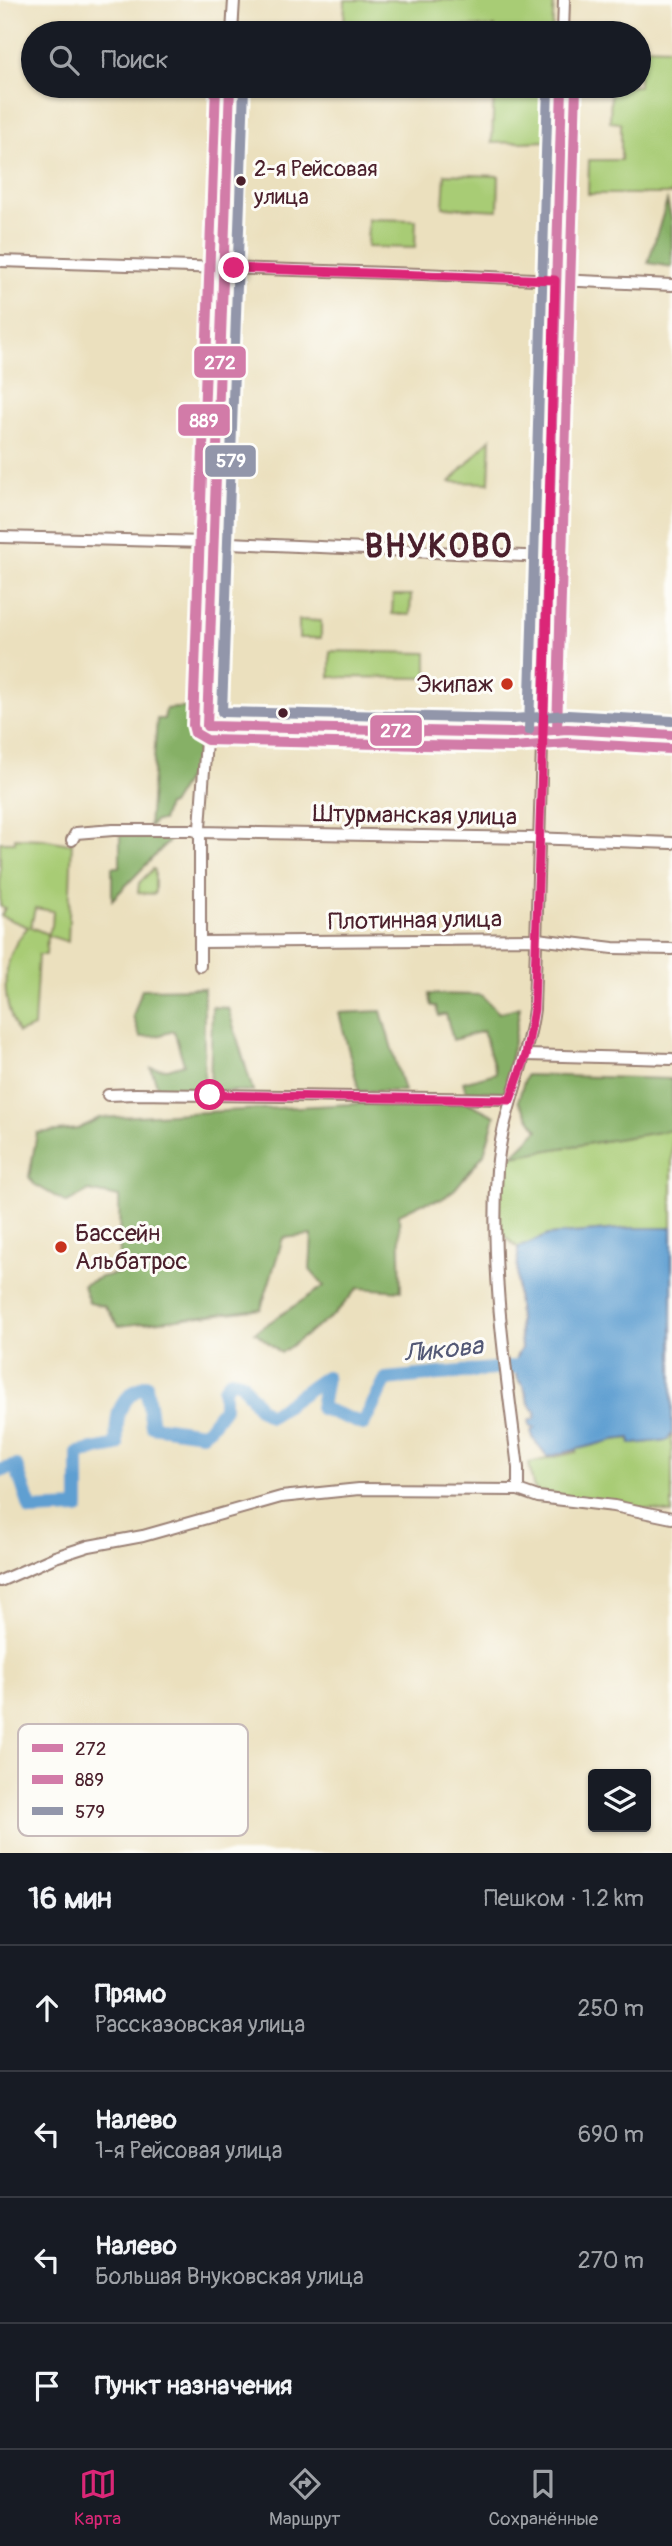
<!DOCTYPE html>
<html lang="ru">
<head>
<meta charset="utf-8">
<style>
  body { margin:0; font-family:Pangolin,sans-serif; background:#20242c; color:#f1f3f6 }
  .controls { position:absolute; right:21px; bottom:21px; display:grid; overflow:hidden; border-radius:7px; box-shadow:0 2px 5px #0004 }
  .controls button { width:63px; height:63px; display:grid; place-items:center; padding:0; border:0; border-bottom:2px solid #363941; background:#171b24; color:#f1f3f6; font:35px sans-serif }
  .stop { position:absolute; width:21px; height:21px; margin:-16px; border:5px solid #db2777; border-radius:50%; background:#fff }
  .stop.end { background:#db2777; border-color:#fff; box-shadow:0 2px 7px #0008 }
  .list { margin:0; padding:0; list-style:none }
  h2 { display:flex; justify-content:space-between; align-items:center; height:91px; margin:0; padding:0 28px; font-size:30px }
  h2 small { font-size:23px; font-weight:400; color:#9ea1a6 }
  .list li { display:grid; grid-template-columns:46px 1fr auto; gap:21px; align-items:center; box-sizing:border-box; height:126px; padding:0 28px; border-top:2px solid #363941 }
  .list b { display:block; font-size:26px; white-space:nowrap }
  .list p { margin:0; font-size:23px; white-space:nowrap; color:#9ea1a6 }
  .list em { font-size:23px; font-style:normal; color:#9ea1a6 }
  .icon { flex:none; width:38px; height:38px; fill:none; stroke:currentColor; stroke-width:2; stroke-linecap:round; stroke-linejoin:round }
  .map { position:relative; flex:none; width:672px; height:1853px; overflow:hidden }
  .search { position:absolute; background:#171b24; box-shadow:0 2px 5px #0004; left:21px; right:21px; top:21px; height:77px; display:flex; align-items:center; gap:18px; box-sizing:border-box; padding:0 24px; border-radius:38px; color:#9ea1a6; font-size:26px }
  .sheet { height:595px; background:#171b24 }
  nav { display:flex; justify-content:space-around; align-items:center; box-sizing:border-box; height:98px; border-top:2px solid #363941; background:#171b24; font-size:19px; color:#9ea1a6 }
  nav a { display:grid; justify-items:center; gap:4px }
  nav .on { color:#db2777 }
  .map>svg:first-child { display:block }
  .green { fill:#a8cc75; stroke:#797650; stroke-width:2; fill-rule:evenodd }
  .forest { fill:#86b066; stroke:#686848; stroke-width:2 }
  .water { fill:#5e9fd1; stroke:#545f7e; stroke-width:2 }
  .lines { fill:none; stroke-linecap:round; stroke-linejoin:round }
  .river { stroke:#5e9fd1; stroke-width:14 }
  .minor-casing { stroke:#9a8074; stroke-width:14 }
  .minor { stroke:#fff; stroke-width:10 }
  .bus-1-casing { stroke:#fdfcf7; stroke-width:16 }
  .bus-2-casing { stroke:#fdfcf7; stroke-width:16 }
  .bus-3-casing { stroke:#fdfcf7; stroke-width:16 }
  .bus-1 { stroke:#d27ba8; stroke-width:10 }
  .bus-2 { stroke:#d27ba8; stroke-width:10 }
  .bus-3 { stroke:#9296aa; stroke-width:10 }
  .route { stroke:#db2777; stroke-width:9 }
  .bus-dot { fill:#4a1f2b; stroke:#fdfcf7; stroke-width:2.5 }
  .poi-dot { fill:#c8321e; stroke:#fdfcf7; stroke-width:2.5 }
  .labels { text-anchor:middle; stroke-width:6; stroke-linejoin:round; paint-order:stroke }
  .bus-label { font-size:22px; fill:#4a1f2b; stroke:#fdfcf7; text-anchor:start }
  .poi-label { font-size:24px; fill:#4a1f2b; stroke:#fdfcf7; text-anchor:end }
  .street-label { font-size:24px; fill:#4a1f2b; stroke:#fdfcf7 }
  .water-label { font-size:26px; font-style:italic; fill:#535976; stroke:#fdfcf7 }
  .district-label { font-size:32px; font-weight:bold; letter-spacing:2px; fill:#4a1f2b; stroke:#fdfcf7 }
  .key { fill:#fdfcf7; stroke:#c7baba; stroke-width:2 }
  .key-label { font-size:19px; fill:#4a1f2b }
  .line-badge { stroke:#fdfcf7; stroke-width:2.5 }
  .badge-label { font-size:19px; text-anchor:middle; font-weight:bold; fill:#fff }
</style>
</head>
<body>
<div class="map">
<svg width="672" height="1853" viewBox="0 0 672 1853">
  <rect width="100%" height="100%" fill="#fdfcf7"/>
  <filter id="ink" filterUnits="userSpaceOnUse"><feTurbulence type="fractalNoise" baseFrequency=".0143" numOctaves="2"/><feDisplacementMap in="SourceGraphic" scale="14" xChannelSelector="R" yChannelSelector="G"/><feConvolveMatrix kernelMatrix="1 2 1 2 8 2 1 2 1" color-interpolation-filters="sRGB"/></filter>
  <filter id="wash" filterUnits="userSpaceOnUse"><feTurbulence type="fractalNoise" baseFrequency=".00686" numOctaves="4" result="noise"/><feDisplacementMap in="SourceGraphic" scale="28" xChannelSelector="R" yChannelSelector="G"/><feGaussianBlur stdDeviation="1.57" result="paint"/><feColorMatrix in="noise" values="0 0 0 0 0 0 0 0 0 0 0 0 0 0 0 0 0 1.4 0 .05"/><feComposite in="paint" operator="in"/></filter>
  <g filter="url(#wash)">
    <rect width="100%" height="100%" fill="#ebe0be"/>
    <!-- green -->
    <g class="green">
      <polygon points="345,0 554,0 552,33 495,33 495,27 344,24"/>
      <polygon points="639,47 672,48 672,194 588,194 589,160 621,160 621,123 610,122 611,86 639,86"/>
      <polygon points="494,86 551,86 548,141 492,143"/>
      <polygon points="445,174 499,176 498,210 443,207"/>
      <polygon points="368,219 416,220 415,248 367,247"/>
      <polygon points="563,287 569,289 567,333 559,329 559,291"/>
      <polygon points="491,438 489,483 450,482"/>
      <polygon points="393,595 411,595 410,615 392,614"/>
      <polygon points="299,620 321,621 321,638 299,638"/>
      <polygon points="330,651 427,653 427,678 330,677"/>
      <path d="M15 838 43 839 69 844 72 840 68 942 47 935 46 955H38L34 1027 18 1033C0 997 0 958 28 927L1 916 5 908 0 906V842H15ZM35 908 53 911 52 926 47 934 31 927Z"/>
      <polygon points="153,869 155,870 155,894 138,893 139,883"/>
      <polygon points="672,1130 672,1228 632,1228 548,1235 518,1248 497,1229 499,1158"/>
      <polygon points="672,1433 672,1513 538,1492 533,1486 529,1463 577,1452 577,1444 630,1438 631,1444 667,1440"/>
    </g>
    <!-- forest -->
    <g class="forest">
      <polygon points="667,201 672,221 672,267 648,263"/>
      <polygon points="189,707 197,711 198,761 171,805 167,805 162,821 155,821 149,828 157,719 164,719 166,709"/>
      <polygon points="120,834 169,834 169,841 112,900 112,867 120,867"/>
      <polygon points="204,988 204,1075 210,1095 160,1094 151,1068 168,1069 184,1064 174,1031 157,1036 140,1037 133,1016 142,989"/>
      <polygon points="429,994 481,995 499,1013 520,1007 505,1092 466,1091 463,1082 496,1073 483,1031 453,1040 446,1014 439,1016 436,1006 432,1006"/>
      <polygon points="212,1007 228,1008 253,1091 210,1091"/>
      <polygon points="381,1011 404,1091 359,1091 339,1013"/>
      <polygon points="526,1075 672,1079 672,1130 512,1156 538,1130 518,1101"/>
      <polygon points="459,1098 495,1116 484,1154 455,1189 442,1199 422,1203 399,1214 401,1291 358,1288 335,1314 281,1353 255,1332 324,1286 310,1270 312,1235 283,1238 261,1309 119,1326 104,1306 89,1303 83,1285 101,1277 120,1273 119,1197 89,1191 67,1203 34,1184 29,1177 37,1133 78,1129 99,1118"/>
    </g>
    <!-- water -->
    <path class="water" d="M632 1228H672V1433L668 1440 634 1444H631L630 1438 614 1440 547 1457 534 1440 531 1431 535 1428 530 1427 529 1420 535 1419 536 1412C525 1402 529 1400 524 1388 523 1384 519 1383 518 1379 513 1369 514 1357 521 1349L517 1293 518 1248 548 1235Z"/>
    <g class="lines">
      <!-- river -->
      <path class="river" d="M0 1471 16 1466 31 1510 78 1508V1453L117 1445C115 1416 118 1398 146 1385L152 1426 202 1433 208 1429 224 1408V1389L231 1380 241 1382 259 1408 270 1416 326 1377 321 1408 363 1424 386 1379 514 1367 531 1360"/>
    </g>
  </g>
  <g filter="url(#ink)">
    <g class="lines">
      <defs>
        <g id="minor">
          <polyline points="232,33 234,0"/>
          <polyline points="563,33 564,0"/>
          <polyline points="0,261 422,274 672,285"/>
          <polyline points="0,537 206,542 548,557"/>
          <polyline points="207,726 513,733 567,729 672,735"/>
          <polyline points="72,840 76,833 113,830 193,830 199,832 530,838 672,843"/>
          <polyline points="201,942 537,939 613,948 672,949"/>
          <polyline points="200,966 200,828 207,726 216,529 230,86"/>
          <polyline points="526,1055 672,1059"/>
          <polyline points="108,1095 136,1094 510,1099"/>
          <path d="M518 1490V1468C506 1370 490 1269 497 1170 501 1114 527 1064 534 1009L562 86"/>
          <polyline points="0,1581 55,1557 89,1546 143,1536 281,1497 359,1489 518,1490 538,1497 614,1506 672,1518"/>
        </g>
      </defs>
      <!-- minor casing -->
      <use href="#minor" class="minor-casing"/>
      <!-- minor -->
      <use href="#minor" class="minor"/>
      <defs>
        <g id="bus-1">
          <polyline points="230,86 207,726 513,733 567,729 672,735"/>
          <polyline points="543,730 562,86"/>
        </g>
        <g id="bus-2">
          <polyline points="216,86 193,725 195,733 207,740 513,747 567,743 671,749"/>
          <polyline points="557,730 576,86"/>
        </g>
        <g id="bus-3">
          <polyline points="244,87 222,712 513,719 568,715 672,721"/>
          <polyline points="529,730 548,86"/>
        </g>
      </defs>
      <!-- bus-1 casing -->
      <use href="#bus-1" class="bus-1-casing"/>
      <!-- bus-2 casing -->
      <use href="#bus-2" class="bus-2-casing"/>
      <!-- bus-3 casing -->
      <use href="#bus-3" class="bus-3-casing"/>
      <!-- bus-1 -->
      <use href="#bus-1" class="bus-1"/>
      <!-- bus-2 -->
      <use href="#bus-2" class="bus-2"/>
      <!-- bus-3 -->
      <use href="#bus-3" class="bus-3"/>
    </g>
  </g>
  <g class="lines" filter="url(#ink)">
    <!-- route -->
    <polyline class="route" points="210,1095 510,1100 526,1055 534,1009 546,639 555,280 234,268"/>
  </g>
  <!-- markers -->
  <g class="bus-dot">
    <circle cx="241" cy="181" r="6"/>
    <circle cx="283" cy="713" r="6"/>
  </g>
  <g class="poi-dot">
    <circle cx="507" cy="684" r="7"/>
    <circle cx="61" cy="1247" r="7"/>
  </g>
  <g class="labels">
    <!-- bus labels -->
    <g class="bus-label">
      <text x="254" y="176">2-я Рейсовая<tspan x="254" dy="28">улица</tspan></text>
    </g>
    <!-- poi labels -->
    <g class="poi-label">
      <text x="493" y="692">Экипаж</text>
      <text x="75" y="1241" text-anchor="start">Бассейн<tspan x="75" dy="28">Альбатрос</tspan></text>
    </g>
    <!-- street labels -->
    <g class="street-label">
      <text transform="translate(415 815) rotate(1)" y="8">Штурманская улица</text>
      <text transform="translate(415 920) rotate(-1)" y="8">Плотинная улица</text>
    </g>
    <!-- water labels -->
    <g class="water-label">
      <text transform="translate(443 1349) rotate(-6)" y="9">Ликова</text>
    </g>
    <!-- district labels -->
    <g class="district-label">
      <text x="439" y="557">ВНУКОВО</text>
    </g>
  </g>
  <!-- legend -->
  <rect x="18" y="1724" width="230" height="112" rx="10" class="key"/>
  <rect x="32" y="1744" width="31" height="8" fill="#d27ba8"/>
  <rect x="32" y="1775" width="31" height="9" fill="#d27ba8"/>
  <rect x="32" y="1807" width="31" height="8" fill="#9296aa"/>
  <g class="key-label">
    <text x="75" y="1755">272</text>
    <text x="75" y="1786">889</text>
    <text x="75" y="1818">579</text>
  </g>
  <g class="line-badge">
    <rect x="193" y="345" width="54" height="34" rx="7" fill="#d27ba8"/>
    <rect x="177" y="403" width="54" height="34" rx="7" fill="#d27ba8"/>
    <rect x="204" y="444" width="53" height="34" rx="7" fill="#9296aa"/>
    <rect x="369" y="714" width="54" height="33" rx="7" fill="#d27ba8"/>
  </g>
  <g class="badge-label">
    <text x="220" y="369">272</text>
    <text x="204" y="427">889</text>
    <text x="231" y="467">579</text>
    <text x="396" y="737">272</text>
  </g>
</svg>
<div class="controls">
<button><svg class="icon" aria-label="layers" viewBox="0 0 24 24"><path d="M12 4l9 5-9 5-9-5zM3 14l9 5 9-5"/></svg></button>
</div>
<div class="stop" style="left:210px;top:1095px"></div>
<div class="stop end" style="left:234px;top:268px"></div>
<div class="search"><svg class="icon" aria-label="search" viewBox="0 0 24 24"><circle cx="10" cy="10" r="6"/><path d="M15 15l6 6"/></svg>Поиск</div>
</div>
<section class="sheet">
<h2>16 мин<small>Пешком · 1.2 km</small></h2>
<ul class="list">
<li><svg class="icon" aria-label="ahead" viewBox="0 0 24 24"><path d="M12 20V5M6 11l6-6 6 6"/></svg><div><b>Прямо</b><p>Рассказовская улица</p></div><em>250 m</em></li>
<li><svg class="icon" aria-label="left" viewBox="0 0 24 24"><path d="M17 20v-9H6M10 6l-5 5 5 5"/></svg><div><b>Налево</b><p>1-я Рейсовая улица</p></div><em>690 m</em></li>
<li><svg class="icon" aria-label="left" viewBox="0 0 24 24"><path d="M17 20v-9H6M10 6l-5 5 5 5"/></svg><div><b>Налево</b><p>Большая Внуковская улица</p></div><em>270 m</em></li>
<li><svg class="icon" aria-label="arrive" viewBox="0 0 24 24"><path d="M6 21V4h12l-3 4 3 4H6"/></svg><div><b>Пункт назначения</b></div></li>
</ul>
</section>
<nav>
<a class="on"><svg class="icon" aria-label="map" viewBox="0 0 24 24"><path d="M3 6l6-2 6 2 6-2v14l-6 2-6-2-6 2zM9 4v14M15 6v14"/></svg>Карта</a>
<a><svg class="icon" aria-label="directions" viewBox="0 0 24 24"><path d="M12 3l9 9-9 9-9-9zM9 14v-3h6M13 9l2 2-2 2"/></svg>Маршрут</a>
<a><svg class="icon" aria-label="saved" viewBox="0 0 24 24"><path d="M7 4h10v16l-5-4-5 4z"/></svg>Сохранённые</a>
</nav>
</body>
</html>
